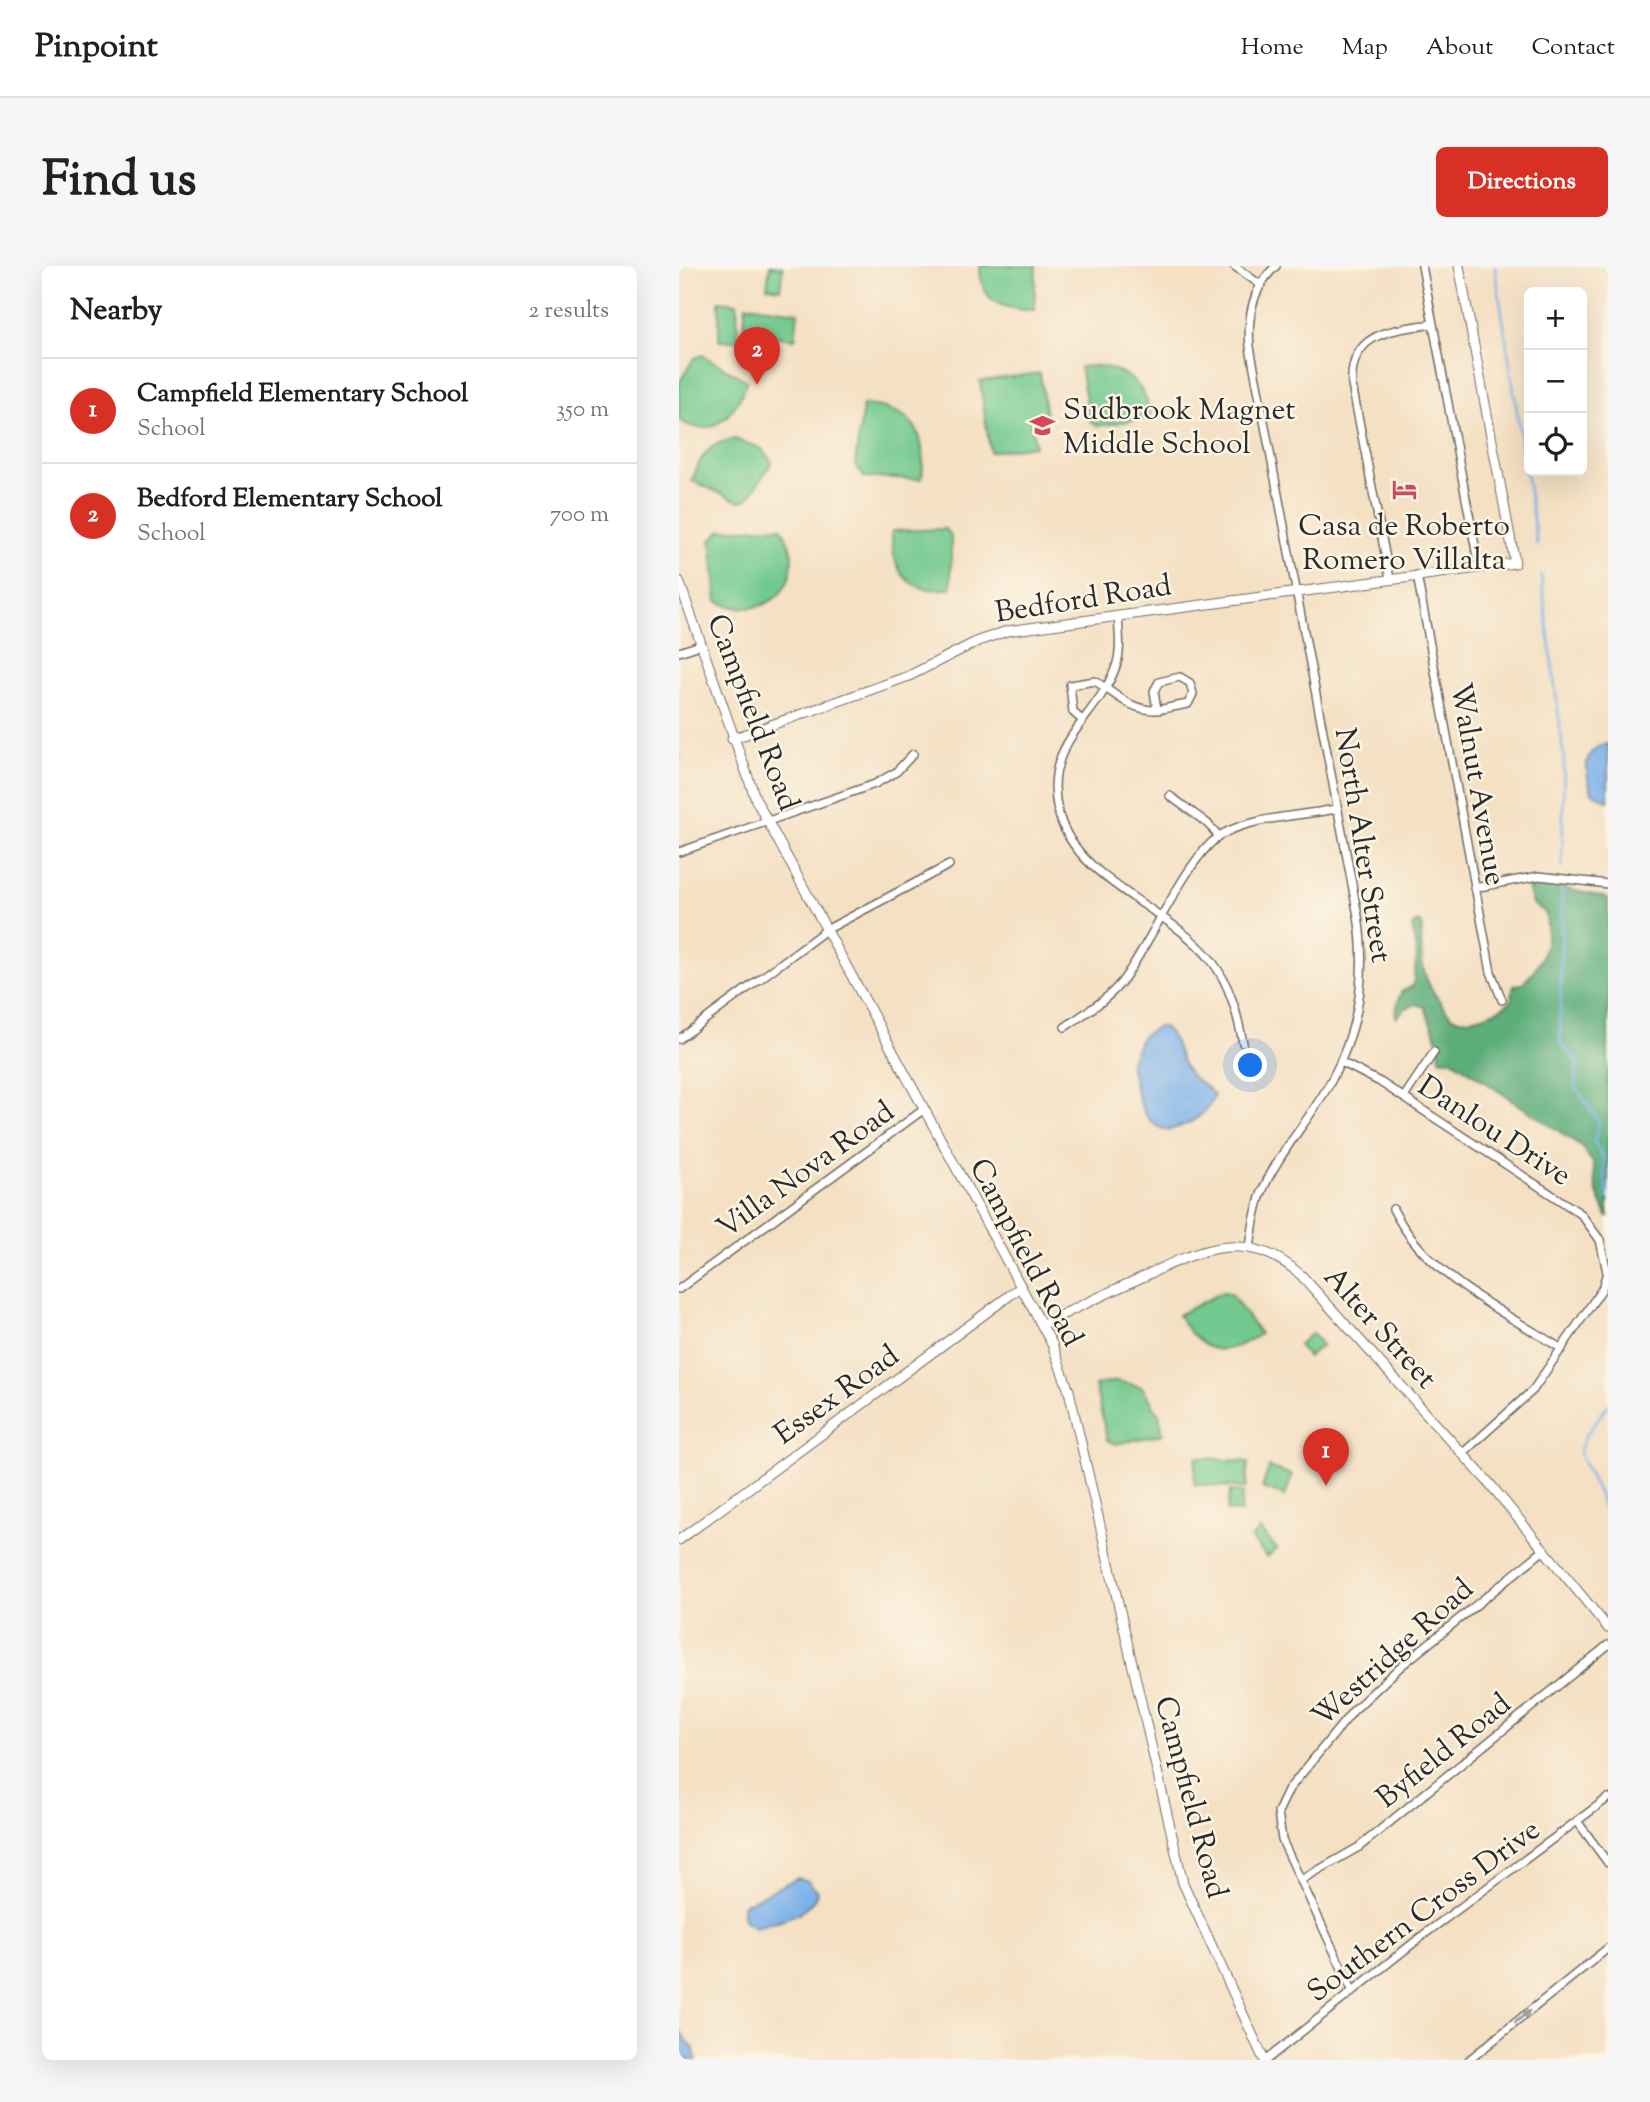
<!DOCTYPE html>
<html lang="en">
<head>
<meta charset="utf-8">
<style>
  body { margin:0; font-family:"Sorts Mill Goudy",serif; background:#f6f6f6; color:#202124 }
  .controls { position:absolute; right:21px; top:21px; display:grid; overflow:hidden; border-radius:10px; box-shadow:0 7px 28px #0002 }
  .controls button { width:63px; height:63px; display:grid; place-items:center; padding:0; border:0; border-bottom:2px solid #e0e0e0; background:#fff; color:#202124; font:35px sans-serif }
  .you { position:absolute; left:572px; top:800px; width:24px; height:24px; margin:-18px; border:5px solid #fff; border-radius:50%; background:#1a73e8; box-shadow:0 0 0 10px #1a73e833 }
  .badge { display:grid; place-items:center; width:46px; height:46px; border-radius:50%; background:#d93025; color:#fff; font-size:23px; font-weight:700 }
  .pin { position:absolute; translate:-50% -58px; filter:drop-shadow(0 2px 4px #0008) }
  .pin::after { content:''; position:absolute; top:37px; width:24px; height:21px; background:inherit; clip-path:polygon(0 0,100% 0,50% 100%) }
  .list { margin:0; padding:0; list-style:none }
  h2 { display:flex; justify-content:space-between; align-items:center; height:91px; margin:0; padding:0 28px; font-size:30px }
  h2 small { font-size:23px; font-weight:400; color:#757577 }
  .list li { display:grid; grid-template-columns:46px 1fr auto; gap:21px; align-items:center; box-sizing:border-box; height:105px; padding:0 28px; border-top:2px solid #e0e0e0 }
  .list b { display:block; font-size:26px; white-space:nowrap }
  .list p { margin:0; font-size:23px; white-space:nowrap; color:#757577 }
  .list em { font-size:23px; font-style:normal; color:#757577 }
  .icon { flex:none; width:38px; height:38px; fill:none; stroke:currentColor; stroke-width:2; stroke-linecap:round; stroke-linejoin:round }
  .map { position:relative; flex:none; width:929px; height:1794px; overflow:hidden; border-radius:10px }
  header { display:flex; align-items:center; gap:42px; box-sizing:border-box; height:98px; padding:0 35px; background:#fff; border-bottom:2px solid #e0e0e0 }
  header strong { font-size:33px }
  nav { display:flex; gap:38px; margin-inline-start:auto; font-size:24px }
  .intro { display:flex; align-items:center; justify-content:space-between; box-sizing:border-box; height:168px; padding:0 42px }
  h1 { margin:0; font-size:49px }
  .button { padding:18px 32px; border-radius:10px; background:#d93025; color:#fff; font-size:24px; font-weight:700 }
  main { display:flex; gap:42px; padding:0 42px }
  aside { flex:1; background:#fff; border-radius:10px; box-shadow:0 7px 28px #0002 }
  .map>svg:first-child { display:block }
  .green { fill:#72c98f; stroke:#4e7a5d; stroke-width:2 }
  .forest { fill:#5dad7a; stroke:#446c52; stroke-width:2 }
  .water { fill:#7cb1ea; stroke:#546e8a; stroke-width:2 }
  .lines { fill:none; stroke-linecap:round; stroke-linejoin:round }
  .stream { stroke:#7cb1ea; stroke-width:2.5 }
  .minor-casing { stroke:#716a60; stroke-width:10 }
  .tertiary-casing { stroke:#716a60; stroke-width:11 }
  .minor { stroke:#fff; stroke-width:7 }
  .tertiary { stroke:#fff; stroke-width:9 }
  .oneway { fill:#a0a0a0 }
  .labels { text-anchor:middle; stroke-width:5; stroke-linejoin:round; paint-order:stroke }
  .poi-label { font-size:30px; fill:#2b2b2b; stroke:#fcf5e5; text-anchor:start }
  .street-label { font-size:30px; fill:#2b2b2b; stroke:#fcf5e5 }
</style>
</head>
<body>
<header>
<strong>Pinpoint</strong>
<nav><a>Home</a><a>Map</a><a>About</a><a>Contact</a></nav>
</header>
<div class="intro"><h1>Find us</h1><a class="button">Directions</a></div>
<main>
<aside>
<h2>Nearby<small>2 results</small></h2>
<ul class="list">
<li><span class="badge">1</span><div><b>Campfield Elementary School</b><p>School</p></div><em>350 m</em></li>
<li><span class="badge">2</span><div><b>Bedford Elementary School</b><p>School</p></div><em>700 m</em></li>
</ul>
</aside>
<div class="map">
<svg width="929" height="1794" viewBox="0 0 929 1794">
  <rect width="100%" height="100%" fill="#fcf5e5"/>
  <filter id="ink" filterUnits="userSpaceOnUse"><feTurbulence type="fractalNoise" baseFrequency=".0143" numOctaves="2"/><feDisplacementMap in="SourceGraphic" scale="14" xChannelSelector="R" yChannelSelector="G"/><feConvolveMatrix kernelMatrix="1 2 1 2 8 2 1 2 1" color-interpolation-filters="sRGB"/></filter>
  <filter id="wash" filterUnits="userSpaceOnUse"><feTurbulence type="fractalNoise" baseFrequency=".00686" numOctaves="4" result="noise"/><feDisplacementMap in="SourceGraphic" scale="28" xChannelSelector="R" yChannelSelector="G"/><feGaussianBlur stdDeviation="1.57" result="paint"/><feColorMatrix in="noise" values="0 0 0 0 0 0 0 0 0 0 0 0 0 0 0 0 0 1.4 0 .05"/><feComposite in="paint" operator="in"/></filter>
  <g filter="url(#wash)">
    <rect width="100%" height="100%" fill="#f4e0c3"/>
    <!-- green -->
    <g class="green">
      <polygon points="91,0 104,1 101,23 88,21"/>
      <path d="M301 0H357L355 44C322 44 301 36 301 0Z"/>
      <polygon points="40,35 58,37 59,75 40,75"/>
      <polygon points="67,39 119,46 116,73 64,66"/>
      <path d="M23 89 68 115C58 144 35 177 0 154V117L15 92Z"/>
      <path d="M419 100C448 104 469 120 471 152L418 160 411 155 401 101Z"/>
      <polygon points="361,107 367,151 352,153 356,180 311,186 301,115"/>
      <path d="M184 139C235 142 248 165 243 213L185 211 176 198Z"/>
      <path d="M55 173 82 182 93 196 70 232 61 236 13 215C21 191 29 177 55 173Z"/>
      <path d="M102 261C107 271 113 281 113 292 114 335 73 353 38 335L32 274 42 264Z"/>
      <path d="M266 263 272 269V322C230 330 212 306 213 265Z"/>
      <path d="M543 1026 552 1028 581 1068C542 1094 522 1087 499 1049Z"/>
      <polygon points="633,1067 643,1079 629,1091 619,1079"/>
      <polygon points="438,1115 463,1121 480,1148 484,1168 437,1178 428,1174 416,1119"/>
      <polygon points="517,1191 569,1196 567,1222 515,1218"/>
      <polygon points="590,1201 613,1209 606,1230 583,1222"/>
      <polygon points="551,1225 564,1226 562,1246 548,1245"/>
      <polygon points="581,1264 598,1283 588,1291 572,1272"/>
    </g>
    <!-- forest -->
    <path class="forest" d="M867 618 929 632V952L918 927 914 897 902 880 773 794 761 793C761 768 752 764 746 741L737 738 725 743 718 751 716 748 722 726 734 720 738 690 733 661 738 656 743 658C740 703 744 717 773 751 789 758 820 746 832 735L835 719 843 718C864 698 873 675 866 646L854 638 849 622Z"/>
    <!-- water -->
    <g class="water">
      <path d="M929 478V535L913 526C906 505 902 483 929 478Z"/>
      <path d="M479 761H485C499 773 498 793 510 807 517 817 530 819 535 830 528 850 510 859 490 864 460 861 457 820 451 798L463 770Z"/>
      <path d="M118 1612 129 1615 138 1625C134 1649 95 1656 76 1661L65 1654 63 1639Z"/>
      <polygon points="0,1765 15,1783 17,1794 1,1794"/>
    </g>
    <g class="lines">
      <!-- stream -->
      <g class="stream">
        <polyline points="816,0 858,279"/>
        <polyline points="862,309 885,493 883,601"/>
        <polyline points="0,492 2,492"/>
        <path d="M883 623 881 777C898 797 902 790 895 818L920 857 915 876 924 891 929 932"/>
        <polyline points="929,1139 907,1169 900,1186 929,1249"/>
      </g>
    </g>
  </g>
  <g filter="url(#ink)">
    <g class="lines">
      <defs>
        <g id="minor">
          <polyline points="555,0 582,19"/>
          <polyline points="743,0 800,301"/>
          <polyline points="738,309 812,706 823,734"/>
          <path d="M711 313 673 119C670 66 713 64 753 58"/>
          <path d="M439 350C440 368 443 386 436 403 415 456 363 478 379 545 396 615 490 641 532 694 551 718 558 747 564 777"/>
          <polyline points="0,386 21,379"/>
          <path d="M403 454 394 446 391 419 416 415C437 428 452 445 478 444L475 425 480 416 501 411 511 417 514 428 509 438 478 444"/>
          <polyline points="491,530 528,557 540,570"/>
          <polyline points="0,586 196,518 217,506 234,488"/>
          <polyline points="795,622 860,610 929,618"/>
          <path d="M386 761C406 747 429 734 444 714 471 678 507 594 539 571 565 552 626 549 658 543"/>
          <polyline points="0,773 147,664 270,599"/>
          <polyline points="662,796 701,816 902,948 921,974 928,1006 923,1023 854,1124 784,1187"/>
          <polyline points="725,831 755,786"/>
          <path d="M714 943C747 1010 823 1045 883 1083"/>
          <path d="M571 981C574 960 577 938 586 919 603 882 633 851 652 815 681 762 688 708 679 650L571 81C568 51 574 21 597 0"/>
          <polyline points="0,1023 244,844"/>
          <polyline points="898,1555 929,1597"/>
          <polyline points="622,1614 680,1581 929,1379"/>
          <polyline points="674,1726 603,1574 599,1546 610,1523 674,1445 722,1400 865,1284"/>
          <polyline points="587,1794 747,1667 929,1532"/>
          <polyline points="790,1794 929,1682"/>
        </g>
        <g id="tertiary">
          <polyline points="0,315 77,534 373,1078 390,1125 504,1617 585,1794"/>
          <polyline points="53,473 230,410 299,375 328,365 836,297 780,0"/>
          <path d="M364 1058C395 1043 426 1028 457 1014 517 986 565 958 622 1009L811 1218 929 1362"/>
          <polyline points="0,1274 342,1021"/>
        </g>
      </defs>
      <!-- minor casing -->
      <use href="#minor" class="minor-casing"/>
      <!-- tertiary casing -->
      <use href="#tertiary" class="tertiary-casing"/>
      <!-- minor -->
      <use href="#minor" class="minor"/>
      <!-- tertiary -->
      <use href="#tertiary" class="tertiary"/>
    </g>
    <!-- one-way arrows -->
    <defs><path id="oneway-solid" d="M-6-.8H1V-3.2L6.5 0L1 3.2V.8H-6Z" transform="scale(1.75)"/></defs>
    <use class="oneway" href="#oneway-solid" transform="translate(843 1751) rotate(-39)"/>
  </g>
  <!-- icons -->
  <defs>
    <symbol id="school-bare" viewBox="-9 -9 18 18"><path d="M0-5L7-2L0 1L-7-2ZM-4 1L0 2.5L4 1V4Q0 6-4 4Z" fill="#d1495b" stroke="#fcf5e5" stroke-width="2.5" paint-order="stroke"/></symbol>
    <symbol id="hotel-bare" viewBox="-9 -9 18 18"><path d="M-6-4.5h1.5V1H6V5H4.5V3h-9V5H-6ZM-4 0a1.8 1.8 0 1 1 3.6 0ZM.5 0V-2.5h3Q6-2.5 6 0Z" fill="#d1495b" stroke="#fcf5e5" stroke-width="2.5" paint-order="stroke"/></symbol>
  </defs>
  <g fill-rule="evenodd">
    <use href="#school-bare" x="346" y="142" width="35" height="35"/>
    <use href="#hotel-bare" x="708" y="206" width="35" height="35"/>
  </g>
  <g class="labels">
    <!-- poi labels -->
    <g class="poi-label">
      <text x="384" y="153">Sudbrook Magnet<tspan x="384" dy="34">Middle School</tspan></text>
      <text x="725" y="269" text-anchor="middle">Casa de Roberto<tspan x="725" dy="34">Romero Villalta</tspan></text>
    </g>
    <!-- street labels -->
    <g class="street-label">
      <text transform="translate(404 332) rotate(-9)" y="10">Bedford Road</text>
      <text transform="translate(75 446) rotate(69)" y="10">Campfield Road</text>
      <text transform="translate(800 518) rotate(80)" y="10">Walnut Avenue</text>
      <text transform="translate(685 579) rotate(81)" y="10">North Alter Street</text>
      <text transform="translate(816 864) rotate(33)" y="10">Danlou Drive</text>
      <text transform="translate(126 903) rotate(-36)" y="10">Villa Nova Road</text>
      <text transform="translate(348 986) rotate(62)" y="10">Campfield Road</text>
      <text transform="translate(702 1061) rotate(48)" y="10">Alter Street</text>
      <text transform="translate(157 1128) rotate(-36)" y="10">Essex Road</text>
      <text transform="translate(713 1386) rotate(-42)" y="10">Westridge Road</text>
      <text transform="translate(764 1484) rotate(-39)" y="10">Byfield Road</text>
      <text transform="translate(513 1531) rotate(75)" y="10">Campfield Road</text>
      <text transform="translate(744 1644) rotate(-37)" y="10">Southern Cross Drive</text>
    </g>
  </g>
</svg>
<div class="controls">
<button>+</button>
<button>−</button>
<button><svg class="icon" aria-label="locate" viewBox="0 0 24 24"><circle cx="12" cy="12" r="6"/><path d="M12 2v4M12 18v4M2 12h4M18 12h4"/></svg></button>
</div>
<div class="you"></div>
<div class="pin badge" style="left:647px;top:1220px">1</div>
<div class="pin badge" style="left:78px;top:119px">2</div>
</div>
</main>
</body>
</html>
